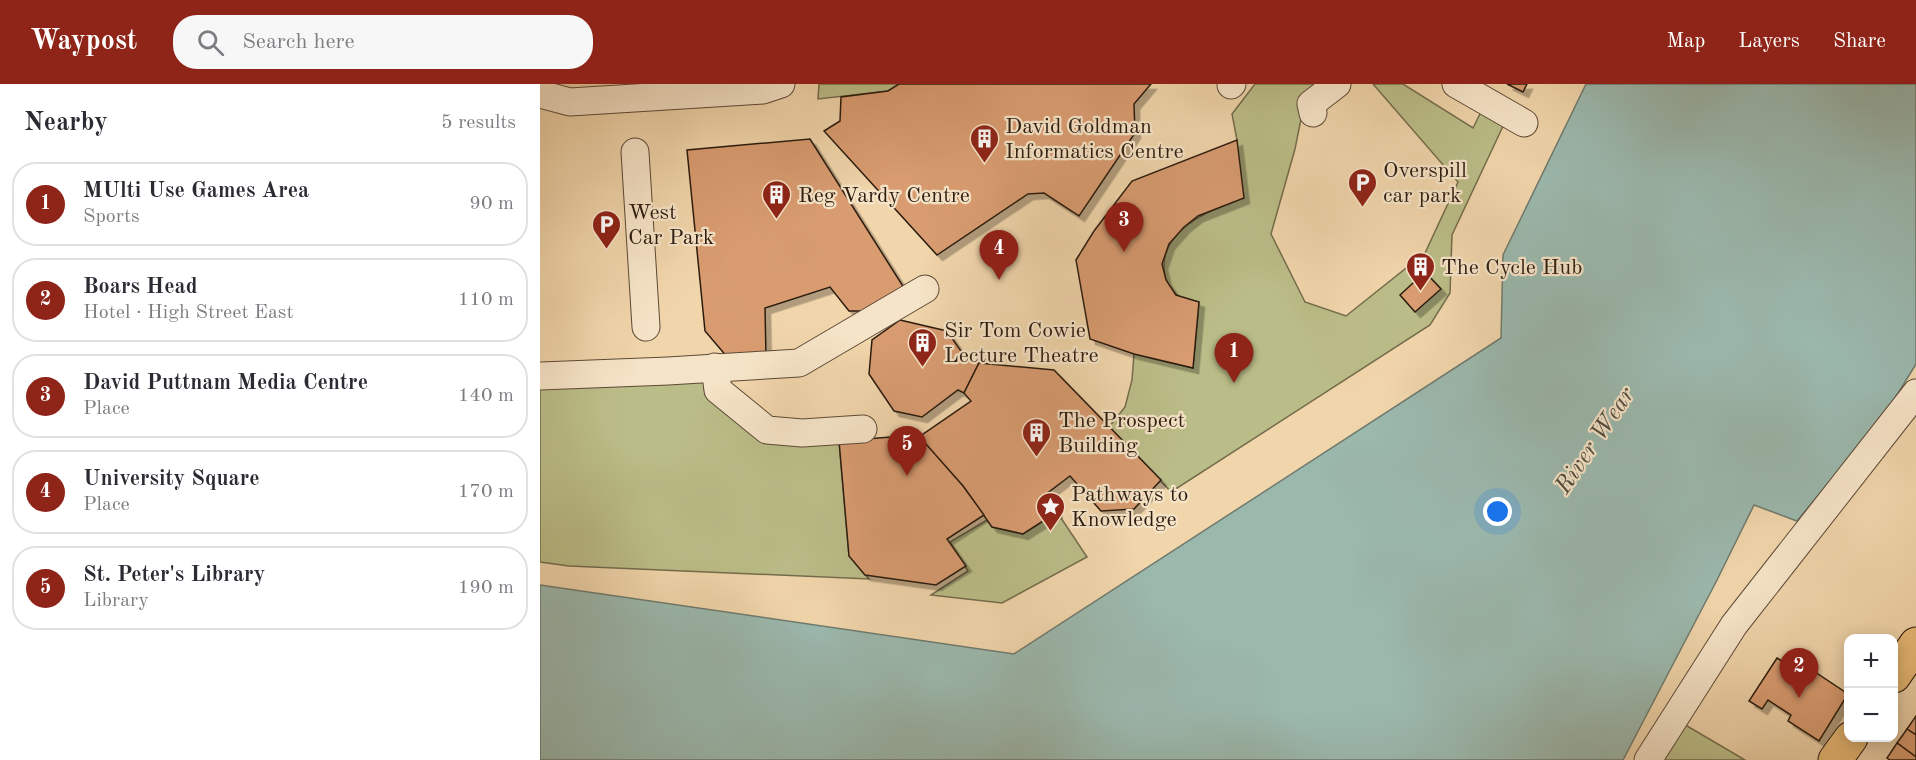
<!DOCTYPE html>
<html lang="en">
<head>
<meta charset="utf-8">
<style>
  body { margin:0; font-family:"Old Standard TT",serif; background:#f7f7f7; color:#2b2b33 }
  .controls { position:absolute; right:18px; bottom:18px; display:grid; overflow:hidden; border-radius:12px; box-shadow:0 3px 15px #0003 }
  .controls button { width:54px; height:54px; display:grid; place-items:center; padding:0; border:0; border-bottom:2px solid #e1e1e2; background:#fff; color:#2b2b33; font:30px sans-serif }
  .you { position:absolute; left:958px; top:428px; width:21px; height:21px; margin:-15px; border:4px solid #fff; border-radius:50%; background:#1a73e8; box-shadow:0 0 0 9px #1a73e833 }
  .badge { display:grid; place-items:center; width:39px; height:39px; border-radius:50%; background:#8f2418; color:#fff; font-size:20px; font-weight:700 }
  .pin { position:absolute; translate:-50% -50px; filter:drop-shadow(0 2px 3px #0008) }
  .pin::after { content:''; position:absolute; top:32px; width:21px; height:18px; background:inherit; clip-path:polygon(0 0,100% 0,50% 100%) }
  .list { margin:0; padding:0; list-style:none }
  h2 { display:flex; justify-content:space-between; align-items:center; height:78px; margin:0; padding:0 24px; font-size:26px }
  h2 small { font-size:20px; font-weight:400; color:#7c7c81 }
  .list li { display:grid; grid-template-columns:39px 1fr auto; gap:18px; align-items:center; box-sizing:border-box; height:84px; margin:0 12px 12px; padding:0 12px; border:2px solid #e1e1e2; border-radius:24px }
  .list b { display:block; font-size:22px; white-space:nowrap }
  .list p { margin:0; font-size:20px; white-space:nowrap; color:#7c7c81 }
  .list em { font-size:20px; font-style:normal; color:#7c7c81 }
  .icon { flex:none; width:33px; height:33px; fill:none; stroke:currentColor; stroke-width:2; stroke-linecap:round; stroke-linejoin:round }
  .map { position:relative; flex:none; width:1376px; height:676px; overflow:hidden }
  header { display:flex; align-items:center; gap:36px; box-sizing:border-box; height:84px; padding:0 30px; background:#8f2418; color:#fff }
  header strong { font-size:28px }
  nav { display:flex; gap:33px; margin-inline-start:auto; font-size:21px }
  .search { width:420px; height:54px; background:#f7f7f7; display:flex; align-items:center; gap:15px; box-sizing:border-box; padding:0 21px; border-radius:24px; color:#7c7c81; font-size:22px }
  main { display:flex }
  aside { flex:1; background:#fff }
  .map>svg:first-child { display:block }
  .green { fill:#bbbd88; stroke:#746c4c; stroke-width:1.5 }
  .water { fill:#9bb8ad; stroke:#6f7a6e; stroke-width:1.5 }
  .building { fill:#d99c71; stroke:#2c1c10; stroke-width:1.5; filter:url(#shadow) }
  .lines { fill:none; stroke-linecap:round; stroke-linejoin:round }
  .minor-casing { stroke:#5d4a37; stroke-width:29 }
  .major-casing { stroke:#2c1c10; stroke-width:35 }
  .minor { stroke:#f6e4c8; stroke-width:27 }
  .major { stroke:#e8ba76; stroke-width:33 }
  .labels { text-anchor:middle; stroke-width:4.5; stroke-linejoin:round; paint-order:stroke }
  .poi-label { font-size:22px; fill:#2c1c10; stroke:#f6e4c8; text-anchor:start }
  .water-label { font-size:24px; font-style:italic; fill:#4d4b3f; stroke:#f6e4c8 }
</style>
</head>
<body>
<header>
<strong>Waypost</strong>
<div class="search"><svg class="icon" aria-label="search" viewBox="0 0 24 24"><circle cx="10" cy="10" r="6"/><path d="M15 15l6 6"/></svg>Search here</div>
<nav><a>Map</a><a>Layers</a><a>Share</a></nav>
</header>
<main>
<aside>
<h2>Nearby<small>5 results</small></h2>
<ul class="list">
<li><span class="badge">1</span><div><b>MUlti Use Games Area</b><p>Sports</p></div><em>90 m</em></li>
<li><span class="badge">2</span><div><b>Boars Head</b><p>Hotel · High Street East</p></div><em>110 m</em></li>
<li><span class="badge">3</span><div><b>David Puttnam Media Centre</b><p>Place</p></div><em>140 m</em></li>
<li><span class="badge">4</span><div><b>University Square</b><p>Place</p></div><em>170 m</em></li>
<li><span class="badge">5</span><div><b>St. Peter's Library</b><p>Library</p></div><em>190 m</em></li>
</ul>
</aside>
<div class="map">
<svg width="1376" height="676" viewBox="0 0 1376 676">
  <defs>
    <filter id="shadow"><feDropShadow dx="5.5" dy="5.5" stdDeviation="0" flood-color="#0004"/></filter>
  </defs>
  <rect width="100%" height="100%" fill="#f1d5ab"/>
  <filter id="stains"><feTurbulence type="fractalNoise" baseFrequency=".00333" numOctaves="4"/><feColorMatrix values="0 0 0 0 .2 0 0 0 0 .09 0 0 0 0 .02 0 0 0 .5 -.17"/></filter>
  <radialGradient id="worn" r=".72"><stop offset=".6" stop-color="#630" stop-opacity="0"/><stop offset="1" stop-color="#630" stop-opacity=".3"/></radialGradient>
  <!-- green -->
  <g class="green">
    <polygon points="279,0 359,0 348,7 278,15"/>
    <path d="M715 0H779L766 10 755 65 731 150 765 218 806 232 885 169 918 98 833 0H863L933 44 941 28 965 38 912 151 910 209 890 241 631 408 569 343 585 323 592 296 594 270 653 284 659 218C653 216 642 215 637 211 632 207 626 197 625 191 618 157 650 136 677 124L697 56 692 30Z"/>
    <polygon points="0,283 175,283 227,346 299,357 309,472 329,495 29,482 0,478"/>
    <polygon points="517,428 547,473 462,519 391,511 428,487 410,458 447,436 452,443 483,450"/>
    <polygon points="1142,639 1205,676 1119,676"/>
  </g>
  <!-- water -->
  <polygon class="water" points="1046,0 1376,0 1376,280 1346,329 1257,437 1214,421 1177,496 1083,676 0,676 0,501 474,570 961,254 963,171"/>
  <!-- building -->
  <g class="building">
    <polygon points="359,0 611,0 594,20 595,49 539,132 504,109 488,110 397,171 284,47 300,37 301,13 348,7"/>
    <polygon points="967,0 987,0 983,8"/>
    <polygon points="270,55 366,207 335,227 309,227 290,203 225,224 226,272 188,274 165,247 147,66"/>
    <polygon points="697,56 704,114 658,132 644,143 629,160 622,180 626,196 636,211 659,218 653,284 594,270 550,255 536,176 554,147 592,97"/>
    <polygon points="885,188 901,205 875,228 860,211"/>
    <polygon points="360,236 407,247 425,273 439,279 424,309 418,306 382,333 354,327 329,290 332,256"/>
    <polygon points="439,279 514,286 621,396 594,425 561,427 530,392 505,411 517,428 483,450 452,443 423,402 379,353 431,317 424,309"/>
    <polygon points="378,351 423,402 444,431 407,455 426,482 396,501 325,491 309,472 299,357"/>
    <polygon points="1237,574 1261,589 1266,582 1308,610 1279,657 1248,637 1251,631 1228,616 1222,625 1209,617"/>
    <polygon points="1376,632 1376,651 1367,645"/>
    <polygon points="1367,645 1376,651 1376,673 1357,659"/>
    <polygon points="1357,659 1376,673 1376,676 1350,676 1347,674"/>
  </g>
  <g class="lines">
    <defs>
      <g id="minor">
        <polyline points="916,0 984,39"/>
        <polyline points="691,1 692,0"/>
        <polyline points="0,10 30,18 223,6 241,0"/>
        <polyline points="773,29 771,20 797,0"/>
        <polyline points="95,68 106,243"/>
        <polyline points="175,283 178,306 227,346 262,349 323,345"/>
        <polyline points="0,292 128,287 259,279 385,205"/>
        <polyline points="1108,676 1194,541 1376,309"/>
      </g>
      <g id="major">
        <polyline points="1354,592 1376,560"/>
        <polyline points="1295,676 1311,654"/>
      </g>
    </defs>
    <!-- minor casing -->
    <use href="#minor" class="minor-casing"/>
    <!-- major casing -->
    <use href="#major" class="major-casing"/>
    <!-- minor -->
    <use href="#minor" class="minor"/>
    <!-- major -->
    <use href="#major" class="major"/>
  </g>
  <!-- icons -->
  <defs>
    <symbol id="building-pin" viewBox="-11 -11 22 30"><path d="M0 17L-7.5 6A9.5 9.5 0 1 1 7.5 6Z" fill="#8f2418" stroke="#f6e4c8"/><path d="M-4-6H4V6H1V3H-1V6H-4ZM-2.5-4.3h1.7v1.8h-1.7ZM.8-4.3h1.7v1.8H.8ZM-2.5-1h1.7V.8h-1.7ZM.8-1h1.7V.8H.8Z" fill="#fff"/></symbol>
    <symbol id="parking-pin" viewBox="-11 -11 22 30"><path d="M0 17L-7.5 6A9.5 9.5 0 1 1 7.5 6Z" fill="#8f2418" stroke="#f6e4c8"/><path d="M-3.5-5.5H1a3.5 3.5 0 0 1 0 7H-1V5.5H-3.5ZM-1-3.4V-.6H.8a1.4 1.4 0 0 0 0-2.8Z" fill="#fff"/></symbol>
    <symbol id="sight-pin" viewBox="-11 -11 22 30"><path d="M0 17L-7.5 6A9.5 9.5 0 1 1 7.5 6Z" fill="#8f2418" stroke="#f6e4c8"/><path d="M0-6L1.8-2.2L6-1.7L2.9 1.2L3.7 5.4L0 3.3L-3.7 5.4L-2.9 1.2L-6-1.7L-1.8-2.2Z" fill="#fff"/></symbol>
  </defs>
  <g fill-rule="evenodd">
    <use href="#building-pin" x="428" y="38" width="33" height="45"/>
    <use href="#parking-pin" x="806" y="82" width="33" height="45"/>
    <use href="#building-pin" x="220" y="94" width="33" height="45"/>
    <use href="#parking-pin" x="50" y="124" width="33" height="45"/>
    <use href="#building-pin" x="864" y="166" width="33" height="45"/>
    <use href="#building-pin" x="366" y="242" width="33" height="45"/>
    <use href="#building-pin" x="480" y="332" width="33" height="45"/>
    <use href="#sight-pin" x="494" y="406" width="33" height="45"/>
  </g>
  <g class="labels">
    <!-- poi labels -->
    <g class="poi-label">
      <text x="465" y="49">David Goldman<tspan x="465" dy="25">Informatics Centre</tspan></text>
      <text x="843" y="93">Overspill<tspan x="843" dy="25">car park</tspan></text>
      <text x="258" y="118">Reg Vardy Centre</text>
      <text x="88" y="135">West<tspan x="88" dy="25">Car Park</tspan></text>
      <text x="901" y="190">The Cycle Hub</text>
      <text x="404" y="253">Sir Tom Cowie<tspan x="404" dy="25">Lecture Theatre</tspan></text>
      <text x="518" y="343">The Prospect<tspan x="518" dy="25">Building</tspan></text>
      <text x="531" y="417">Pathways to<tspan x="531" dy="25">Knowledge</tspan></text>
    </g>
    <!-- water labels -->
    <g class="water-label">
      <text transform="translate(1054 356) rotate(-56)" y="8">River Wear</text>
    </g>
  </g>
  <rect width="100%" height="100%" filter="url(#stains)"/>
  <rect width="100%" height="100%" fill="url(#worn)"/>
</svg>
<div class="controls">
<button>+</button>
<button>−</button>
</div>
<div class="you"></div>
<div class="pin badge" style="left:694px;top:299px">1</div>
<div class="pin badge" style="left:1259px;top:614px">2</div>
<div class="pin badge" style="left:584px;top:168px">3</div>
<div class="pin badge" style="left:459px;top:196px">4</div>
<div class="pin badge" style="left:367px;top:392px">5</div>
</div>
</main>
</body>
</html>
